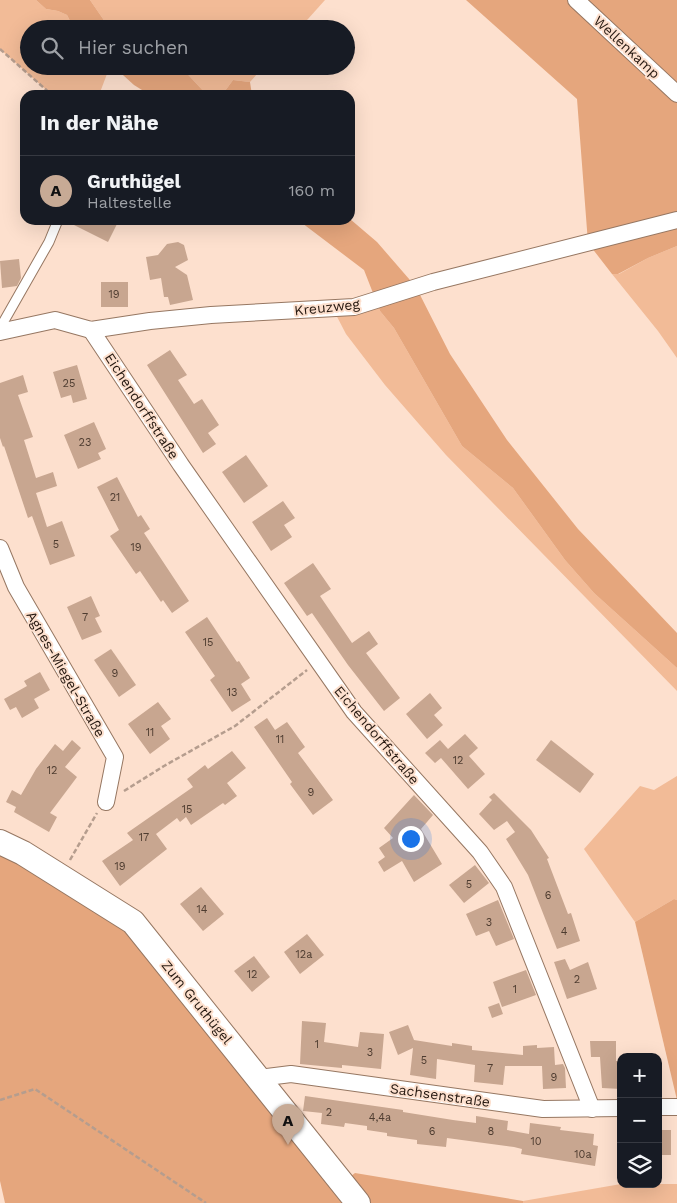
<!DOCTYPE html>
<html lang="de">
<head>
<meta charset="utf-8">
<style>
  body { margin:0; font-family:"Work Sans",sans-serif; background:#20242c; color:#f1f3f6 }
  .controls { position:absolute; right:15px; bottom:15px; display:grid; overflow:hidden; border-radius:10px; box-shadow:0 5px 20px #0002 }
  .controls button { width:45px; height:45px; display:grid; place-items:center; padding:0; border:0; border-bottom:1px solid #363941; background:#171b24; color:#f1f3f6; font:25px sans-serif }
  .you { position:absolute; left:410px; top:838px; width:18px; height:18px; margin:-12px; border:4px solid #fff; border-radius:50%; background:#1a73e8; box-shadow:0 0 0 8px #1a73e833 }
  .badge { display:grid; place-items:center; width:32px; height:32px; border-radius:50%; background:#c7aa95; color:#111; font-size:16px; font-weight:700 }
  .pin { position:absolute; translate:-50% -41px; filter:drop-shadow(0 1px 2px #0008) }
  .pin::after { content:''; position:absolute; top:26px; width:18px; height:15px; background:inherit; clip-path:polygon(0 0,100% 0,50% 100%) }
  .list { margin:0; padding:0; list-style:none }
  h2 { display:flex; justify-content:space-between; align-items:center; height:65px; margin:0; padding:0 20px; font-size:21px }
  h2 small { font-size:16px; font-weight:400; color:#9ea1a6 }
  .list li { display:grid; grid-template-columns:32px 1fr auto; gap:15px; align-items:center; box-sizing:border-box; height:70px; padding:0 20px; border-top:1px solid #363941 }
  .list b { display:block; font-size:19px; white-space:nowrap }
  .list p { margin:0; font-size:16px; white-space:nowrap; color:#9ea1a6 }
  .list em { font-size:16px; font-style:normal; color:#9ea1a6 }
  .icon { flex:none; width:28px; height:28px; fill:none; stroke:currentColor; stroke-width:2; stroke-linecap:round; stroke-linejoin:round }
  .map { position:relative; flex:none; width:677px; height:1203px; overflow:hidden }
  .search { position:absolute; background:#171b24; box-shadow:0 5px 20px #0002; left:20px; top:20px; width:335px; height:55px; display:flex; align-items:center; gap:12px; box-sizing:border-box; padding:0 18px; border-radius:28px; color:#9ea1a6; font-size:19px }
  .panel { position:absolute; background:#171b24; box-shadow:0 5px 20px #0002; left:20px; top:90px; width:335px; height:135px; border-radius:15px }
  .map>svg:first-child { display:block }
  .green { fill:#f2bb97 }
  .forest { fill:#e5a67d }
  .building { fill:#c8a690 }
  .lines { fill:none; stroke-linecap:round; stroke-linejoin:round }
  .lane-casing { stroke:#967762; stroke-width:11 }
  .street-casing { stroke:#967762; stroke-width:18 }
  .secondary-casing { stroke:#967762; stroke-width:26 }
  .path { stroke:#b59d8e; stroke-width:2.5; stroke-dasharray:5 2.5; stroke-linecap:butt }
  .lane { stroke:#fff; stroke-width:9 }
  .street { stroke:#fff; stroke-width:16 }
  .secondary { stroke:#fff; stroke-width:24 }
  .labels { text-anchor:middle; stroke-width:4; stroke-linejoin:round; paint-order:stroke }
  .number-label { font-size:11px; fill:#4e3c30 }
  .street-label { font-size:14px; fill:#251810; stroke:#fde0ce }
</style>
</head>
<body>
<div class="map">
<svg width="677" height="1203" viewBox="0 0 677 1203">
  <rect width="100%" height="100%" fill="#fde0ce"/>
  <!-- green -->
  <g class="green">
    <polygon points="0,0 36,0 46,9 58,11 67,15 71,23 76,26 77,29 29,29 29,66 110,66 99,95 52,95 0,49"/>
    <polygon points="90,0 325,0 299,29 110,29"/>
    <polygon points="180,66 264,66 250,82 233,80 222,95 207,95"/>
    <polygon points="677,246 677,358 658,331 612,274 619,274 648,258"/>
    <polygon points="376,300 380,311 394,328 462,446 513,488 565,560 594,593 677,668 677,691 446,455 385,385 346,334 333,309"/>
    <polygon points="677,776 677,900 674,899 635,922 584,849 640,786 654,790"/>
    <polygon points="621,1184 677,1184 677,1203 523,1203 523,1201"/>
  </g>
  <!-- forest -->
  <g class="forest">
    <polygon points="36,0 90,0 110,29 77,29 76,26 71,23 67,15 58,11 46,9"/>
    <polygon points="466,0 677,0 677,246 648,258 618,274 612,274 588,243 577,99"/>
    <polygon points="113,66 180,66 207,95 150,95 134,85"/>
    <polygon points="233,80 250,82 252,95 222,95"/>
    <polygon points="350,219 377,242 416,287 450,354 507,440 578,529 677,633 677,668 594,593 565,560 513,488 462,446 394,328 380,311 364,270 298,220"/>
    <polygon points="0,842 133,922 342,1183 355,1173 523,1201 523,1203 5,1203 0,1181"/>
    <polygon points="674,899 677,900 677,1100 635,922"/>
  </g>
  <!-- building -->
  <g class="building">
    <polygon points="64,220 108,220 117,224 108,242"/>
    <polygon points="178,242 184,245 188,260 175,267 187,275 193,300 170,305 168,297 164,297 161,278 150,280 146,257 158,255 167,244"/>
    <polygon points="19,259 21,278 17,286 2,288 0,261"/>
    <rect x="101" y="282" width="27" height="25"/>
    <polygon points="170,350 187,375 178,380 194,404 202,399 219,425 208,433 216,444 203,453 147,365"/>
    <polygon points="77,365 87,399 73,403 71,395 61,398 53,372"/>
    <polygon points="23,375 28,392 18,395 33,437 24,440 36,478 53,472 57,486 36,493 47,527 62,521 75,556 50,565 32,516 28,518 4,446 3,447 0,438 0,383"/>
    <polygon points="94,422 106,449 98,453 101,459 78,469 64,435"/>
    <polygon points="246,455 268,486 244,503 222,472"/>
    <polygon points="117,477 138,517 141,515 150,529 144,533 189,601 172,613 163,600 161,602 140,571 136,574 110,536 119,530 97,487"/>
    <polygon points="283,501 295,518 284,525 292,537 271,551 252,522"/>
    <polygon points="313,563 331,589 320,596 352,643 369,631 378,644 366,653 400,698 384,711 348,665 312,613 307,616 284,583"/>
    <polygon points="91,596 100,616 95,618 102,632 82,640 67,607"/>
    <polygon points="207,617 237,662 239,661 250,678 241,684 251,700 232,712 210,680 215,676 185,632"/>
    <polygon points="111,649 136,685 119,697 94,660"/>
    <polygon points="40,672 50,690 34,699 39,708 22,718 16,707 10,710 4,699 27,686 24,681"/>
    <polygon points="430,693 442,708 434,715 443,725 427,739 406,714"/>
    <polygon points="158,702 171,719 161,726 170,739 150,754 128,724"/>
    <polygon points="267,718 275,730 287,722 305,747 298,753 333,800 313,815 290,784 292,782 254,727"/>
    <polygon points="465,734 478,748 469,756 485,774 468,789 441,758 435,763 425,753 440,740 448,749"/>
    <polygon points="72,740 81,748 65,767 77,777 50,813 57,817 49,832 14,812 16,807 6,802 12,790 21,795 36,769 55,744 63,751"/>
    <polygon points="551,740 594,774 580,793 536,760"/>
    <polygon points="232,751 246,768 227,783 237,796 225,805 223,803 191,825 186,817 180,822 177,818 156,834 167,849 120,886 102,861 133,840 127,833 193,787 187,779 205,765 208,769"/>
    <polygon points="494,793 531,830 549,858 547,859 568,914 571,913 580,941 557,949 528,875 506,839 515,832 507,821 494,830 479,814 492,800 489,797"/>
    <polygon points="414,795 433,815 421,829 442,864 414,882 402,861 384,872 378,862 385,857 379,848 393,838 384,828"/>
    <polygon points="475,865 489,883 464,903 449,885"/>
    <polygon points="201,887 224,914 203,931 180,904"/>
    <polygon points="498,900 514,939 496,946 489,931 476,936 466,914"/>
    <polygon points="307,934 324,955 300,974 284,952"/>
    <polygon points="254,956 270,977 252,992 234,971"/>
    <polygon points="565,959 570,970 588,962 597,989 567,999 554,962"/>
    <polygon points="526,970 536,995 502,1007 493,982"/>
    <polygon points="499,1003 503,1014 492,1018 488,1007"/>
    <polygon points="302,1021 326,1023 324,1042 358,1047 360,1032 384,1034 381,1069 342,1065 342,1068 300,1064"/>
    <polygon points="408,1025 414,1040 452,1046 452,1043 472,1046 472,1050 523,1055 523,1046 537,1045 537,1048 554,1047 555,1065 563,1064 565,1068 566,1088 543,1089 542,1066 505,1066 503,1085 474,1082 475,1065 437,1059 436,1079 410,1075 413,1048 398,1055 389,1032"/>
    <polygon points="590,1041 616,1041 616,1061 621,1061 621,1089 602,1088 600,1057 591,1057"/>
    <polygon points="305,1096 403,1110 403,1112 453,1120 476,1123 476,1116 508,1121 507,1130 529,1134 530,1123 561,1127 560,1130 594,1134 593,1145 598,1146 595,1166 521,1154 522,1149 514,1147 447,1138 446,1147 417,1144 417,1140 387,1136 387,1133 367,1130 367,1126 345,1123 344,1127 321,1124 322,1113 303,1111"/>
    <rect x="658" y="1130" width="13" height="25"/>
  </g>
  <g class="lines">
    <defs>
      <polyline id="lane" points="0,328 49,242 58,220"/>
      <g id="street">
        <polyline points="576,0 677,94"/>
        <polyline points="91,330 181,465 354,712 480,852 504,887 592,1109"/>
        <polyline points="0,332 55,320 91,330 150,321 211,315 354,307 433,282 677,220"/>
        <polyline points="0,548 16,587 115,757 106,802"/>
        <polyline points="259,1078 291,1074 543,1109 621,1108"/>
        <polyline points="658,1107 677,1107"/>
      </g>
      <polyline id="secondary" points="0,842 23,853 133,922 358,1203"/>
    </defs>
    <!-- lane casing -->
    <use href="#lane" class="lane-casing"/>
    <!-- street casing -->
    <use href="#street" class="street-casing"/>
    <!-- secondary casing -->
    <use href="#secondary" class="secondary-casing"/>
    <!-- path -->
    <g class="path">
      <polyline points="0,49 52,95"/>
      <polyline points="124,791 164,766 235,726 307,670"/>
      <polyline points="70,860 97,813"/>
      <polyline points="0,1100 35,1089 206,1203"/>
    </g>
    <!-- lane -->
    <use href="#lane" class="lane"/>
    <!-- street -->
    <use href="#street" class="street"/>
    <!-- secondary -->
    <use href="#secondary" class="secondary"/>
  </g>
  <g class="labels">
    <!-- number labels -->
    <g class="number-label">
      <text x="114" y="298">19</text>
      <text x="69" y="387">25</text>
      <text x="85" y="446">23</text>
      <text x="115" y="501">21</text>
      <text x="56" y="548">5</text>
      <text x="136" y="551">19</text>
      <text x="85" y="621">7</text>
      <text x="208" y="646">15</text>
      <text x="115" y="677">9</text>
      <text x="232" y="696">13</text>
      <text x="150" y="736">11</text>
      <text x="280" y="743">11</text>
      <text x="458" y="764">12</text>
      <text x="52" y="774">12</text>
      <text x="311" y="796">9</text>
      <text x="187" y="813">15</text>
      <text x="144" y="841">17</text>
      <text x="120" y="870">19</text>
      <text x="469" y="888">5</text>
      <text x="548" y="899">6</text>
      <text x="202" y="913">14</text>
      <text x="489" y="926">3</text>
      <text x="564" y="935">4</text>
      <text x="304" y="958">12a</text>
      <text x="252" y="978">12</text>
      <text x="577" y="983">2</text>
      <text x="515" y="993">1</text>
      <text x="317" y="1048">1</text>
      <text x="370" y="1056">3</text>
      <text x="424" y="1064">5</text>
      <text x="490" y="1072">7</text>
      <text x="554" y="1081">9</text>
      <text x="329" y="1116">2</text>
      <text x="380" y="1121">4,4a</text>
      <text x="432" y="1135">6</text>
      <text x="491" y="1135">8</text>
      <text x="536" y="1145">10</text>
      <text x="583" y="1158">10a</text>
    </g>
    <!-- street labels -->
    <g class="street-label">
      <text transform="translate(627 47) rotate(43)" y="5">Wellenkamp</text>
      <text transform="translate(327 307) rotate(-6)" y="5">Kreuzweg</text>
      <text transform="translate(142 406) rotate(57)" y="5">Eichendorffstraße</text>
      <text transform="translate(66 674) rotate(60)" y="5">Agnes-Miegel-Straße</text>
      <text transform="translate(377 735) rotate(50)" y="5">Eichendorffstraße</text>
      <text transform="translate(197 1002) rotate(51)" y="5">Zum Gruthügel</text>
      <text transform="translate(440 1095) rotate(8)" y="5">Sachsenstraße</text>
    </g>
  </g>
</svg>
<div class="controls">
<button>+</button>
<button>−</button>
<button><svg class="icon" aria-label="layers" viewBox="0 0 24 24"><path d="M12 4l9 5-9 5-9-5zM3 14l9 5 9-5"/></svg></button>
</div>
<div class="you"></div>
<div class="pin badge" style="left:288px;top:1145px">A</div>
<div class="search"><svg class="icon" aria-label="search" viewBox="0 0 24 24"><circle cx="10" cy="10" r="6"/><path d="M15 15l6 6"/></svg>Hier suchen</div>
<section class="panel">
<h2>In der Nähe<small></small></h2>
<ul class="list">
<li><span class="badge">A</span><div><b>Gruthügel</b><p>Haltestelle</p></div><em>160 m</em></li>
</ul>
</section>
</div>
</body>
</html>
